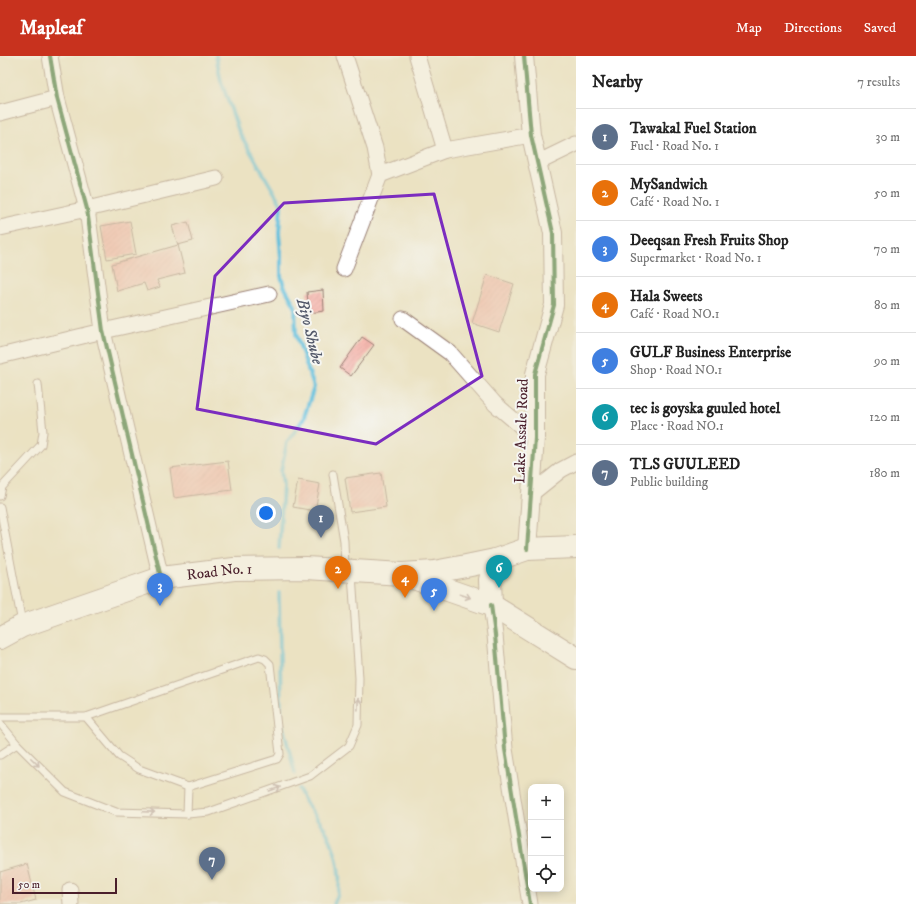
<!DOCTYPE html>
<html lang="en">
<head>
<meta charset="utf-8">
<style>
  body { margin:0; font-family:"IM FELL DW Pica",serif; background:#f6f6f6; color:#222 }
  .controls { position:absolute; right:12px; bottom:12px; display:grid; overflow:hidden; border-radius:8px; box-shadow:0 2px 10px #0003 }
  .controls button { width:36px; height:36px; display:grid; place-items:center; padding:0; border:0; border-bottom:1px solid #e0e0e0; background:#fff; color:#222; font:20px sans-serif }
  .scale { position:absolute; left:12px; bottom:10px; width:105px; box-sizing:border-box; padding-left:4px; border:2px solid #4a1f2b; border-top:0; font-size:11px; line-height:14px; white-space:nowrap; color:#4a1f2b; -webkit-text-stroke:3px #f6f6f2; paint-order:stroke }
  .you { position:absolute; left:266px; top:457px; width:14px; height:14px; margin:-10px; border:3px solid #fff; border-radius:50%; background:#1a73e8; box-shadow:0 0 0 6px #1a73e833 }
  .badge { display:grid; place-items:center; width:26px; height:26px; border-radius:50%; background:#c8321e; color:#fff; font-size:13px; font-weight:700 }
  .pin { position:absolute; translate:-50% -33px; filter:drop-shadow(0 1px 2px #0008) }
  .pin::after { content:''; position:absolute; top:21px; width:14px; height:12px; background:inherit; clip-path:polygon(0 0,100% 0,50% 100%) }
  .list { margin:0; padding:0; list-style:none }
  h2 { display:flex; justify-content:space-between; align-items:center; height:52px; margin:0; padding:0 16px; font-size:17px }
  h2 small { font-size:13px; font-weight:400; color:#767676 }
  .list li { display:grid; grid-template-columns:26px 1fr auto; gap:12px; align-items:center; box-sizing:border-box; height:56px; padding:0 16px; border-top:1px solid #e0e0e0 }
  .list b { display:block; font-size:15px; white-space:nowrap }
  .list p { margin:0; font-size:13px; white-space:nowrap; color:#767676 }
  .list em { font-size:13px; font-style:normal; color:#767676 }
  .icon { flex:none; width:22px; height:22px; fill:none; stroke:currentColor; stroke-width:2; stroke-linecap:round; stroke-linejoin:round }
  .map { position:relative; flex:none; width:576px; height:848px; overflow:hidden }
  header { display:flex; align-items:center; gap:24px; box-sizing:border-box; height:56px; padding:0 20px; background:#c8321e; color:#fff }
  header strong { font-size:19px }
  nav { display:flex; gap:22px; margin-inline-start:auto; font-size:14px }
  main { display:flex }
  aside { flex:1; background:#fff }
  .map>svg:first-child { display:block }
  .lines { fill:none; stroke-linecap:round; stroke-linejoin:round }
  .stream { stroke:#5dbedb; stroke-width:4 }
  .building { fill:url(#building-hatch) }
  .service-casing { stroke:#9a8076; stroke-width:9 }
  .minor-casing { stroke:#9a8076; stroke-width:17 }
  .tertiary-casing { stroke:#9a8076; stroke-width:20 }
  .primary-casing { stroke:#9a8076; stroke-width:24 }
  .trunk-casing { stroke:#9a8076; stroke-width:24 }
  .service { stroke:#fff; stroke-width:7 }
  .minor { stroke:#fff; stroke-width:15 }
  .tertiary { stroke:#fff; stroke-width:18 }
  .primary { stroke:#fff; stroke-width:22 }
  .trunk { stroke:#fff; stroke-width:22 }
  .cycleway-casing { stroke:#f6f6f2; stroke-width:6 }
  .cycleway { stroke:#1b5e20; stroke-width:4 }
  .oneway { stroke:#ae9aa0 }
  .marked { fill:none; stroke:#7b2cbf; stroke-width:3; stroke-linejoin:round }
  .labels { text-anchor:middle; stroke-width:4; stroke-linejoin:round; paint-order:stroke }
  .street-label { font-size:15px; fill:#4a1f2b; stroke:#f6f6f2 }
  .water-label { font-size:16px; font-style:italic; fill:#515769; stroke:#f6f6f2 }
</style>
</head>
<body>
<header>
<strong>Mapleaf</strong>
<nav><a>Map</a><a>Directions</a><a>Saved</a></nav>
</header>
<main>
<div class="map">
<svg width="576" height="848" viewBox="0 0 576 848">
  <defs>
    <pattern id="building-hatch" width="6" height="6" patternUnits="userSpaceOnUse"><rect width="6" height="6" fill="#f5aea4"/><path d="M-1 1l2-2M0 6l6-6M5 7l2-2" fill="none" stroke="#d4958d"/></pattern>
  </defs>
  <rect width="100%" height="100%" fill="#f6f6f2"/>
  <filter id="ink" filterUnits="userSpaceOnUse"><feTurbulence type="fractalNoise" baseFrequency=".025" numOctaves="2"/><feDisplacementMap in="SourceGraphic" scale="8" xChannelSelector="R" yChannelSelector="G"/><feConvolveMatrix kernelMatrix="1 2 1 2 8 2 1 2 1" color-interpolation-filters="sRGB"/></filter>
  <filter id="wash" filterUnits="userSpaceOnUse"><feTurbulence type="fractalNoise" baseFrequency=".012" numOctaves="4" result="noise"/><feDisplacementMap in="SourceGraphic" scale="16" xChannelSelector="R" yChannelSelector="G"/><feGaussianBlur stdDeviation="0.9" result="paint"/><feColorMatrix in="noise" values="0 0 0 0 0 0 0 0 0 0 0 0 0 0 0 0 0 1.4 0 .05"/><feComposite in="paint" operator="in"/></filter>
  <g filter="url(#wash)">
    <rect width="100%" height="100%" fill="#ebe2c2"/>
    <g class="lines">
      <!-- stream -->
      <g class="stream">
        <polyline points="216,0 221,25 239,76 281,148 279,177 281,201 281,220 284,230 295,250 296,278 314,331 303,364 287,386 281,415 283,429 279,492"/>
        <polyline points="279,537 281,663 295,717"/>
        <path d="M299 733C304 749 319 762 327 777 337 796 345 828 334 848"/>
      </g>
    </g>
    <g id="blocks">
      <!-- building -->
      <g class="building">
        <polygon points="130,165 136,198 107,203 101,170"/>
        <polygon points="188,166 193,185 178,189 185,217 157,224 160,231 147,235 144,227 117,235 112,208 178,189 172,170"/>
        <polygon points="487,219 514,228 499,276 472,267"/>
        <polygon points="323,234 324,255 309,257 307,236"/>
        <polygon points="362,281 374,289 351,320 340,312"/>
        <polygon points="228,405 232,434 174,442 170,412"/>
        <polygon points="381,417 386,451 350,456 345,422"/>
        <polygon points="298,424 320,428 315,455 293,451"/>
        <polygon points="27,808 36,844 21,848 0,848 0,816"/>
      </g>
    </g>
  </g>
  <g filter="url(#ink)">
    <use href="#blocks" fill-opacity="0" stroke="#9a8076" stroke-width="1"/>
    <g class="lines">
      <defs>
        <g id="service">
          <polyline points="333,418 344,485 345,513"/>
          <polyline points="0,440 2,431 41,389 43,376 38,328"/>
          <polyline points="0,451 22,567"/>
          <polyline points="0,661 86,661 259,601 265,603 270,608 280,698 277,703 188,731 139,713 119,700 86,661"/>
          <polyline points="0,667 17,688 65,736 116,756 187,758 209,756 310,720 349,690 358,669 359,622 352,518"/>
          <polyline points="0,699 17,688"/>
          <polyline points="187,758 188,731"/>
        </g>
        <g id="minor">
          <polyline points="50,0 57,42 87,153 103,275 161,522"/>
          <polyline points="345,0 375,92 380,119"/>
          <polyline points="417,0 445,94"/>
          <polyline points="0,57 57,42"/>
          <polyline points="537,107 576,88"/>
          <polyline points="0,172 87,153 216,122"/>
          <polyline points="344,213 380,119 445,94 531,79"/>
          <polyline points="403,263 450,297 495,348 535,382"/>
          <polyline points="0,300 103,275 269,238"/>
          <polyline points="531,438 561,414 576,406"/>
          <polyline points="491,549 495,579 505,693 530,848"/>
          <polyline points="70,834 71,848"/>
        </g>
        <polyline id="tertiary" points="524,0 531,79 553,177 554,249 535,318 535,382 527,493"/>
        <polyline id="primary" points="402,518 434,516 466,510 495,504 527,493 576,491"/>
        <g id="trunk">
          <polyline points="491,549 490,524 495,504"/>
          <path id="s1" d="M0 582 22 570 161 522 234 513 306 512 402 518 491 549 576 602"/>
        </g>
      </defs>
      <!-- service casing -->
      <use href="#service" class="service-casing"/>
      <!-- minor casing -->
      <use href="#minor" class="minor-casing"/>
      <!-- tertiary casing -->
      <use href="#tertiary" class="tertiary-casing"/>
      <!-- primary casing -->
      <use href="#primary" class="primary-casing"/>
      <!-- trunk casing -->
      <use href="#trunk" class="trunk-casing"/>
      <!-- service -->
      <use href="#service" class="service"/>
      <!-- minor -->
      <use href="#minor" class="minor"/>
      <!-- tertiary -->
      <use href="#tertiary" class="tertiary"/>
      <!-- primary -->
      <use href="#primary" class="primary"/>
      <!-- trunk -->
      <use href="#trunk" class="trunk"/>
      <defs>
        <g id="cycleway">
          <polyline points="50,0 57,42 87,153 103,275 161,522"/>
          <polyline points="524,0 531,79 553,177 554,249 535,318 535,382 527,493"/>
          <polyline points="491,549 495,579 505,693 530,848"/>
        </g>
      </defs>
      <!-- cycleway casing -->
      <use href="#cycleway" class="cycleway-casing"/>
      <!-- cycleway -->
      <use href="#cycleway" class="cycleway"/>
    </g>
    <!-- one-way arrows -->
    <defs><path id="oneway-shaft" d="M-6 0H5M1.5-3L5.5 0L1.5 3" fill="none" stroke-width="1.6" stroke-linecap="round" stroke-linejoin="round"/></defs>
    <g class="oneway">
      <use href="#oneway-shaft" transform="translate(465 540) rotate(19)"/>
      <use href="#oneway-shaft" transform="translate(358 648) rotate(-89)"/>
      <use href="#oneway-shaft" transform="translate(35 706) rotate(45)"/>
      <use href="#oneway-shaft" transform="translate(275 733) rotate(-20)"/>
      <use href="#oneway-shaft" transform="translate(149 756) rotate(2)"/>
    </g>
  </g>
  <!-- marked area -->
  <path d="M0 0H576V848H0ZM434 138 482 320 376 388 197 353 215 220 284 147Z" fill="#ebe2c2" fill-opacity=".55" fill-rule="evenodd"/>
  <path class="marked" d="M434 138 482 320 376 388 197 353 215 220 284 147Z"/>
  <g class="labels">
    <!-- street labels -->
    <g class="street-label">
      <text transform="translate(521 375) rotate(-88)" y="5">Lake Assale Road</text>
      <text dy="5" stroke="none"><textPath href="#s1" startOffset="231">Road No. 1</textPath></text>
    </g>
    <!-- water labels -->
    <g class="water-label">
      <text transform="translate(311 275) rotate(76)" y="6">Biyo Shube</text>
    </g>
  </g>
</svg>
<div class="controls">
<button>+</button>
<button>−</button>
<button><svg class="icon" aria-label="locate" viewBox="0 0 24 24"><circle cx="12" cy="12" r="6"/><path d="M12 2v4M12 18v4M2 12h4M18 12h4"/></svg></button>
</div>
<div class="scale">50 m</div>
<div class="you"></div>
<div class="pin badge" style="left:321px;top:482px;background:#5c6f8a">1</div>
<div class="pin badge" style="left:338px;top:533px;background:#e8710a">2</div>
<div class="pin badge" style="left:160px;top:550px;background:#3f7fe0">3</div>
<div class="pin badge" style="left:405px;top:542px;background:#e8710a">4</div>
<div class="pin badge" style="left:434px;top:555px;background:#3f7fe0">5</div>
<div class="pin badge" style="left:499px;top:532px;background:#0f9aa8">6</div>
<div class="pin badge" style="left:212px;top:824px;background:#5c6f8a">7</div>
</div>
<aside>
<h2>Nearby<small>7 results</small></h2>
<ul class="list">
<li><span class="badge" style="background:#5c6f8a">1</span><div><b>Tawakal Fuel Station</b><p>Fuel · Road No. 1</p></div><em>30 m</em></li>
<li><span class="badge" style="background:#e8710a">2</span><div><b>MySandwich</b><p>Café · Road No. 1</p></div><em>50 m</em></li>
<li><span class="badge" style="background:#3f7fe0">3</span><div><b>Deeqsan Fresh Fruits Shop</b><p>Supermarket · Road No. 1</p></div><em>70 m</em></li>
<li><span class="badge" style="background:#e8710a">4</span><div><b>Hala Sweets</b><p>Café · Road NO.1</p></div><em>80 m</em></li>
<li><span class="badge" style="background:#3f7fe0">5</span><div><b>GULF Business Enterprise</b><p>Shop · Road NO.1</p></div><em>90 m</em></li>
<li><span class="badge" style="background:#0f9aa8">6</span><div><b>tec is goyska guuled hotel</b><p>Place · Road NO.1</p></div><em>120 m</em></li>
<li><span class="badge" style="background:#5c6f8a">7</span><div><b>TLS GUULEED</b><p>Public building</p></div><em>180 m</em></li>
</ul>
</aside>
</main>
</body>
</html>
